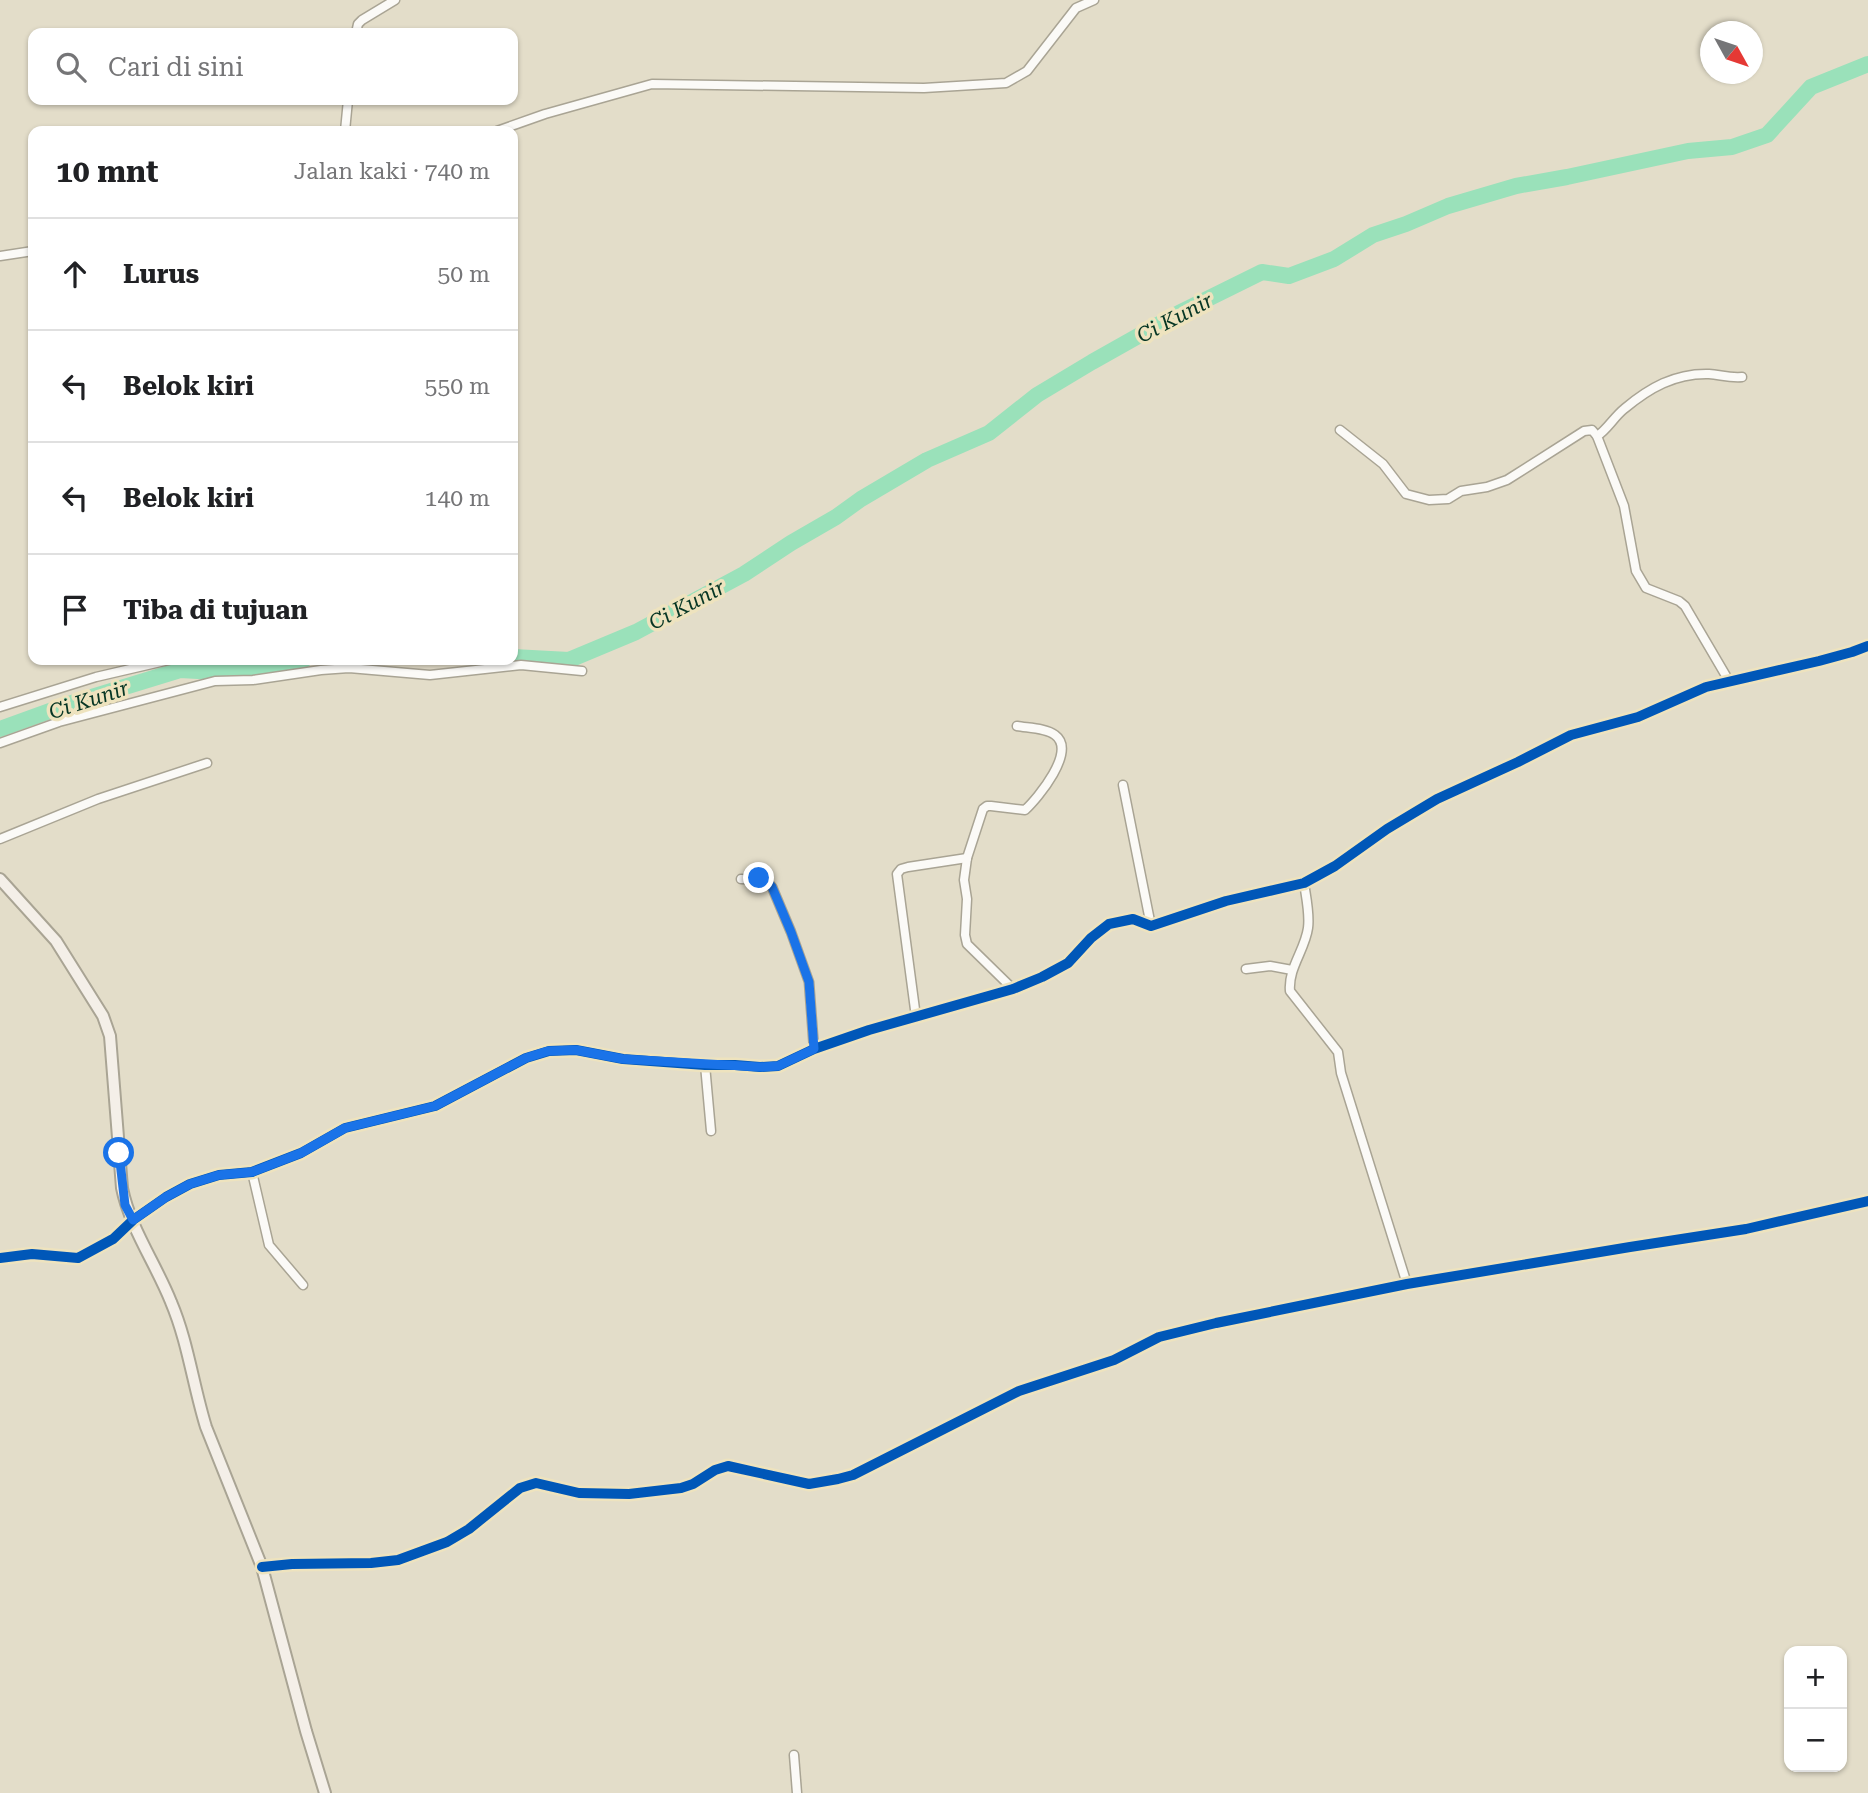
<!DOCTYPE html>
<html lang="id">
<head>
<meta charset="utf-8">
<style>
  body { margin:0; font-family:"Roboto Serif",serif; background:#f6f6f6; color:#202124 }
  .controls { position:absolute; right:21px; bottom:21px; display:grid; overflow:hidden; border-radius:14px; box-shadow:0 2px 5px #0004 }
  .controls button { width:63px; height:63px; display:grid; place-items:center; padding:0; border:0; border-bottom:2px solid #e0e0e0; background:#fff; color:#202124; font:35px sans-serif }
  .compass { position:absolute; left:1700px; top:21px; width:63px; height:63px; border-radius:50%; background:#fff; box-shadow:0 2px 5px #0004; rotate:130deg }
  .stop { position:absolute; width:21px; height:21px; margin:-16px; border:5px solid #1a73e8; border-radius:50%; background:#fff }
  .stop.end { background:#1a73e8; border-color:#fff; box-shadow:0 2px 7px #0008 }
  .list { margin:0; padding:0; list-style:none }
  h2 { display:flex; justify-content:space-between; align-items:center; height:91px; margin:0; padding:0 28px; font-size:30px }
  h2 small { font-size:23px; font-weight:400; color:#757577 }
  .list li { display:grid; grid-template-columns:46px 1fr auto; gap:21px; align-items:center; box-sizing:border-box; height:112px; padding:0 28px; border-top:2px solid #e0e0e0 }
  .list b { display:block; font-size:26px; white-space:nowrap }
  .list em { font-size:23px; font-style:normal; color:#757577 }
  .icon { flex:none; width:38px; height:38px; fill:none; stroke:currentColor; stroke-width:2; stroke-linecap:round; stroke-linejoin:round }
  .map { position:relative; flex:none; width:1868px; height:1793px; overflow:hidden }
  .search { position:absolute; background:#fff; box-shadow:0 2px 5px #0004; left:28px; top:28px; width:490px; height:77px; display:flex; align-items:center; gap:18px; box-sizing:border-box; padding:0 24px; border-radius:14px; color:#757577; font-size:26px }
  .panel { position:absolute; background:#fff; box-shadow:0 2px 5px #0004; left:28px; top:126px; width:490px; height:539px; border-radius:14px }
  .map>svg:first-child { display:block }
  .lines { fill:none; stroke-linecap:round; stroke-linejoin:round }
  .river { stroke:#9ae1ba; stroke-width:16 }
  .minor-casing { stroke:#a9a494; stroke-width:11 }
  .secondary-casing { stroke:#a9a494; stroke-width:14 }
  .minor { stroke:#fbfaf7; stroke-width:8 }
  .secondary { stroke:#f4efe8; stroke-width:10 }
  .cycleway-casing { stroke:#eee3be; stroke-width:15 }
  .cycleway { stroke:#0057b8; stroke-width:10 }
  .route { stroke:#1a73e8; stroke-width:9 }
  .labels { text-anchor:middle; stroke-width:7; stroke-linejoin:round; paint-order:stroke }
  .water-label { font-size:21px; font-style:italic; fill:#063624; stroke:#eee3be }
</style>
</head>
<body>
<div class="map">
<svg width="1868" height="1793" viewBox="0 0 1868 1793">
  <rect width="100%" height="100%" fill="#e3ddc9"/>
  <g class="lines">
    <!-- river -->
    <g class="river">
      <polyline points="513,657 569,660 636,632 744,574 791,543 836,517 861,499 927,460 989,433 1037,395 1092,362 1179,313 1262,272 1289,276 1334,259 1373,235 1406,224 1448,206 1516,186 1567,177 1688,151 1732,147 1767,135 1811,87 1868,64"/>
      <polyline points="0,729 69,704 180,670 216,672 267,668 304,660"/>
    </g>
    <defs>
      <g id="minor">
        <polyline points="356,33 358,24 362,20 395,0"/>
        <polyline points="345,131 348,100"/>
        <polyline points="497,131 545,114 652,84 924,88 1006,83 1027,71 1076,8 1094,0"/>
        <polyline points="0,256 33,251"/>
        <polyline points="1340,430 1383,464 1406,494 1429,500 1448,499 1461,491 1487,487 1507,480 1584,431 1592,430 1597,436 1624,506 1636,571 1646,588 1679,601 1685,606 1729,681"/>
        <path d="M1597 436C1606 431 1614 417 1624 409 1649 388 1675 373 1709 374 1721 375 1729 378 1742 377"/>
        <polyline points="0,707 96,677 169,660"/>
        <polyline points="0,743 59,722 215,681 253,680 321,670 349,668 430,675 521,665 582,671"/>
        <polyline points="1123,785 1151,926"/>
        <polyline points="0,839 98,799 207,763"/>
        <polyline points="741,879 766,880 772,887 791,932 809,982 814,1049"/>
        <path d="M1304 883C1306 897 1310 914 1308 928 1305 950 1288 968 1290 991L1338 1052 1341 1073 1407 1284"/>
        <polyline points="1246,969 1270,966 1292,970"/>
        <path d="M1013 989 967 944 965 935 967 899 964 880 967 858 983 809 987 806H991L1025 810C1038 798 1077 751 1055 735 1046 728 1028 728 1017 726"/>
        <polyline points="916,1017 897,874 901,869 908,867 967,858"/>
        <polyline points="705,1065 711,1131"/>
        <polyline points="252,1172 269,1245 303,1285"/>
        <polyline points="0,1258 32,1254 78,1258 113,1239 133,1220 166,1197 190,1184 219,1175 252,1172 301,1153 345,1128 435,1106 526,1058 549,1051 576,1050 623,1059 705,1065 735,1065 760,1067 778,1066 814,1049 869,1030 1013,989 1042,977 1068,963 1091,938 1109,924 1133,919 1151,926 1226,901 1304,883 1335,866 1387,829 1437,799 1518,762 1571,735 1638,717 1706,687 1819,661 1852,652 1868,646"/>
        <polyline points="262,1567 292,1564 371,1563 398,1560 447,1542 469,1529 520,1488 536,1483 579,1493 629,1494 681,1488 693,1484 715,1470 728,1466 809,1484 838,1479 853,1475 1019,1391 1114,1360 1159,1337 1216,1323 1407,1284 1630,1247 1746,1229 1868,1201"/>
        <polyline points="794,1755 797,1793"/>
      </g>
      <path id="secondary" d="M0 879 56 941 103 1016 110 1036 122 1188C130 1228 156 1264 171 1302 188 1342 193 1385 206 1427L262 1567 306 1731 325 1793"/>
    </defs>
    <!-- minor casing -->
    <use href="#minor" class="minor-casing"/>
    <!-- secondary casing -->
    <use href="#secondary" class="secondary-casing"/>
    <!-- minor -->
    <use href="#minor" class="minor"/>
    <!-- secondary -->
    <use href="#secondary" class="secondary"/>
    <defs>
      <g id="cycleway">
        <polyline points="0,1258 32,1254 78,1258 113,1239 133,1220 166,1197 190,1184 219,1175 252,1172 301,1153 345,1128 435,1106 526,1058 549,1051 576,1050 623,1059 705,1065 735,1065 760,1067 778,1066 814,1049 869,1030 1013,989 1042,977 1068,963 1091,938 1109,924 1133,919 1151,926 1226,901 1304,883 1335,866 1387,829 1437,799 1518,762 1571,735 1638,717 1706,687 1819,661 1852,652 1868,646"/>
        <polyline points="262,1567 292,1564 371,1563 398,1560 447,1542 469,1529 520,1488 536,1483 579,1493 629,1494 681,1488 693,1484 715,1470 728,1466 809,1484 838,1479 853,1475 1019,1391 1114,1360 1159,1337 1216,1323 1407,1284 1630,1247 1746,1229 1868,1201"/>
      </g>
    </defs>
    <!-- cycleway casing -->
    <use href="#cycleway" class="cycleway-casing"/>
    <!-- cycleway -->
    <use href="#cycleway" class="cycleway"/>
  </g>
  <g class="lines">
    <!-- route -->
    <polyline class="route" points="119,1153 125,1205 133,1220 166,1197 190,1184 219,1175 252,1172 301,1153 345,1128 435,1106 526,1058 548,1051 576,1050 623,1059 760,1067 778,1066 814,1049 809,982 791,932 772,887 766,880 759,878"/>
  </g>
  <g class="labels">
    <!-- water labels -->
    <g class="water-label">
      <text transform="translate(1175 318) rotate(-28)" y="7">Ci Kunir</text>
      <text transform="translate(687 605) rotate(-28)" y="7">Ci Kunir</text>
      <text transform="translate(89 700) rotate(-18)" y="7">Ci Kunir</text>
    </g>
  </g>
</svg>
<div class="controls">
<button>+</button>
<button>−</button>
</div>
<svg class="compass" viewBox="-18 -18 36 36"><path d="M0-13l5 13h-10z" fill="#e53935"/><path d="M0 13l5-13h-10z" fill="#757577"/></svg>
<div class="stop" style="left:119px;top:1153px"></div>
<div class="stop end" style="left:759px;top:878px"></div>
<div class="search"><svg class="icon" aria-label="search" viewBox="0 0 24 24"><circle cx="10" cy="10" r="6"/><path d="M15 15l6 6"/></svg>Cari di sini</div>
<section class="panel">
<h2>10 mnt<small>Jalan kaki · 740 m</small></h2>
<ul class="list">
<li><svg class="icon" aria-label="ahead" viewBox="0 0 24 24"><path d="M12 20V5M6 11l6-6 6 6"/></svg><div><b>Lurus</b></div><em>50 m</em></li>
<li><svg class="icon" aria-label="left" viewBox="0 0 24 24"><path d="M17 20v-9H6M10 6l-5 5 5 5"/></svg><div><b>Belok kiri</b></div><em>550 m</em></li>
<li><svg class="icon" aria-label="left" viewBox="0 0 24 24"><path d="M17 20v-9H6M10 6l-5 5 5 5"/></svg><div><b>Belok kiri</b></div><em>140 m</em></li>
<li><svg class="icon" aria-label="arrive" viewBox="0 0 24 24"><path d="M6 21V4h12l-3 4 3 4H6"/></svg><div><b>Tiba di tujuan</b></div></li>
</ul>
</section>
</div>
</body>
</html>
